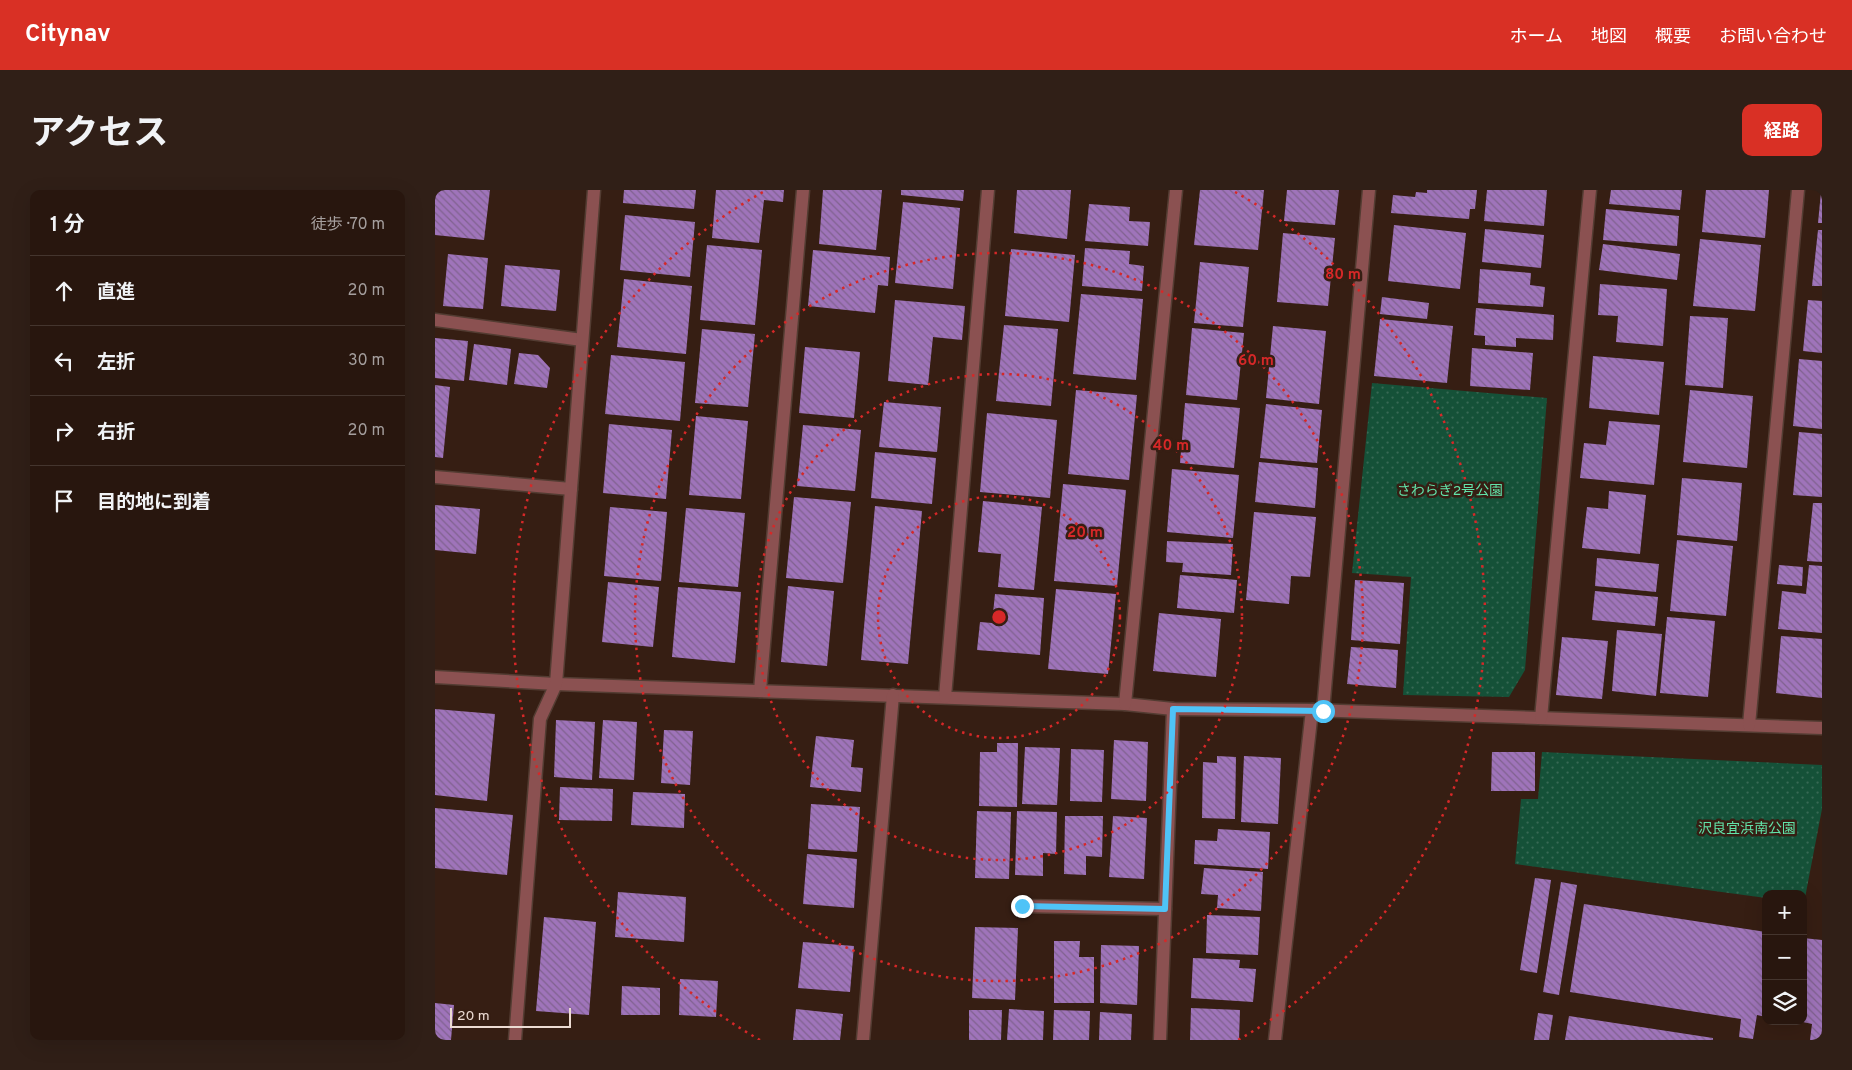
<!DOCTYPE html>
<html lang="ja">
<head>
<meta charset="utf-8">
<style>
  body { margin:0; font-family:Overpass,"Noto Sans JP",sans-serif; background:#301f17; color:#f1f3f6 }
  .controls { position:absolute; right:15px; bottom:15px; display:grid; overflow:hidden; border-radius:10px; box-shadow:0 5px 20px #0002 }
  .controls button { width:45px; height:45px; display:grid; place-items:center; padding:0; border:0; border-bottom:1px solid #44352e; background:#28160e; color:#f1f3f6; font:25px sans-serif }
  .scale { position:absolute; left:15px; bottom:12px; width:121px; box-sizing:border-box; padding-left:5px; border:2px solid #ecdbd3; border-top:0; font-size:14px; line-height:18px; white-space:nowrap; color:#ecdbd3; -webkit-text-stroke:4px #361e13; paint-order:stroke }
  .stop { position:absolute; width:15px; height:15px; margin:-11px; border:4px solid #4fc3f7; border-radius:50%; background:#fff }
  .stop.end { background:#4fc3f7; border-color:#fff; box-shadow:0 1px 5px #0008 }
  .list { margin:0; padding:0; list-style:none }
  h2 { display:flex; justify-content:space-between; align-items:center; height:65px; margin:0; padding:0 20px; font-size:21px }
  h2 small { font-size:16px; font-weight:400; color:#a59f9e }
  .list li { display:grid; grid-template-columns:32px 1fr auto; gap:15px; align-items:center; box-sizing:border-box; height:70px; padding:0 20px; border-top:1px solid #44352e }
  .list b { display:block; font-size:19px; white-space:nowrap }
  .list em { font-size:16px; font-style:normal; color:#a59f9e }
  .icon { flex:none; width:28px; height:28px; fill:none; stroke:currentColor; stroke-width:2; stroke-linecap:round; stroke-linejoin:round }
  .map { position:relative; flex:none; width:1387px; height:850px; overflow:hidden; border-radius:10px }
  header { display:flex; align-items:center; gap:30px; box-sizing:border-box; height:70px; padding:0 25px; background:#d93025; color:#fff }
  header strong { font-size:24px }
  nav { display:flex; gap:28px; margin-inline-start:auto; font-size:18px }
  .intro { display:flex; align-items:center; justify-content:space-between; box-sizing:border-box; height:120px; padding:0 30px }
  h1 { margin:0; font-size:35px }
  .button { padding:12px 22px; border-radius:10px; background:#d93025; color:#fff; font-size:18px; font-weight:700 }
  main { display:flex; gap:30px; padding:0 30px }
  aside { flex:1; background:#28160e; border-radius:10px; box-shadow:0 5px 20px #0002 }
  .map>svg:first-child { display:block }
  .park { fill:url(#park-dots) }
  .building { fill:url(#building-back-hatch) }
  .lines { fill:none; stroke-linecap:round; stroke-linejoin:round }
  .lane-casing { stroke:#533c32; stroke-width:15 }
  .street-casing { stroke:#533c32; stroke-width:15 }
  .lane { stroke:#8b5151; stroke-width:12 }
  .street { stroke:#8b5151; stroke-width:12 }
  .route { stroke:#4fc3f7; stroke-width:6 }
  .ring { fill:none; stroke:#d62828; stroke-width:2.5; stroke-dasharray:2.5 5 }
  .labels { text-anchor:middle; stroke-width:5; stroke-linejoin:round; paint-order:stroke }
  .park-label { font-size:14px; fill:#61e3a9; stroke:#361e13 }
  .centre { fill:#d62828; stroke:#361e13; stroke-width:2.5 }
  .ring-label { font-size:15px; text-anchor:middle; font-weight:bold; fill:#d62828; stroke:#361e13; stroke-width:5; stroke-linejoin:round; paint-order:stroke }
</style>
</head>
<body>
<header>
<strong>Citynav</strong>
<nav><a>ホーム</a><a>地図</a><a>概要</a><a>お問い合わせ</a></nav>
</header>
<div class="intro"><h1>アクセス</h1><a class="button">経路</a></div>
<main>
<aside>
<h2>1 分<small>徒歩 · 70 m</small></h2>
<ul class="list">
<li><svg class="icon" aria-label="ahead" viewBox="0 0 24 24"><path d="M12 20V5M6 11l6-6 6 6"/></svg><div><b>直進</b></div><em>20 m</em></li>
<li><svg class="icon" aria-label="left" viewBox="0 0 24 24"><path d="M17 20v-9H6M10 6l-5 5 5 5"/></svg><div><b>左折</b></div><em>30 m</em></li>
<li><svg class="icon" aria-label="right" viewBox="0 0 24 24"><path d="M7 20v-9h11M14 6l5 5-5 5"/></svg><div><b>右折</b></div><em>20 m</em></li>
<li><svg class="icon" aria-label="arrive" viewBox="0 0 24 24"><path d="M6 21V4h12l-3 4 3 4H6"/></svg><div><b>目的地に到着</b></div></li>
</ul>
</aside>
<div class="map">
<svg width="1387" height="850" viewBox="0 0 1387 850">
  <defs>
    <pattern id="park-dots" width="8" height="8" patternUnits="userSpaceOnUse" patternTransform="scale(1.25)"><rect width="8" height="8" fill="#155138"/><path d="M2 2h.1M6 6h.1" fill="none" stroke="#376954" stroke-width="1.8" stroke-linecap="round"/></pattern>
    <pattern id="building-back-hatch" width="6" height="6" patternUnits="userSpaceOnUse" patternTransform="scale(1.25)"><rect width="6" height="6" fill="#9f74ba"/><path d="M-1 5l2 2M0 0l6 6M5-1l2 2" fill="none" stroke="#80628f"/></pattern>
  </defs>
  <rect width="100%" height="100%" fill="#361e13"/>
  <!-- park -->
  <g class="park">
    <polygon points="937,193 1112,208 1090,480 1074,507 968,505 976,387 917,383"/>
    <polygon points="1107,562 1387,575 1387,619 1369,713 1368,704 1331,704 1331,708 1080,674 1086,609 1103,609"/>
  </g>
  <!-- building -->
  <g class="building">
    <polygon points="0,0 55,0 49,50 0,45"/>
    <polygon points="189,0 261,0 259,19 188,13"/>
    <polygon points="281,0 349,0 348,12 329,10 324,53 277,48"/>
    <polygon points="388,0 447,0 441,60 384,54"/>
    <polygon points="466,0 529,0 528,11 466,5"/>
    <polygon points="582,0 636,0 632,49 579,43"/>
    <polygon points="765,0 829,0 823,60 759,55"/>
    <polygon points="852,0 904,0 900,35 849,31"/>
    <polygon points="992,0 1042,0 1040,19 1035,19 1034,29 956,23 958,5 980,7 981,2 992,3"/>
    <polygon points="1052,0 1112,0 1109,36 1049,31"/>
    <polygon points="1176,0 1247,0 1245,20 1174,14"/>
    <polygon points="1271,0 1334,0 1330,48 1267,42"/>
    <polygon points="1386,2 1387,2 1387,33 1383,33"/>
    <polygon points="468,12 525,18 518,99 460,93"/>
    <polygon points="654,14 695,17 694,31 715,32 713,56 650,51"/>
    <polygon points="1171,19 1244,26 1242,56 1168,50"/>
    <polygon points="190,25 260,32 255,87 185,80"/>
    <polygon points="959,35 1031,43 1025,99 953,91"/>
    <polygon points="1050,39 1109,45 1106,78 1047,72"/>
    <polygon points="1383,40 1387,40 1387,96 1377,96"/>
    <polygon points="848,43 900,48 893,116 842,112"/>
    <polygon points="1265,49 1326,55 1320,121 1258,116"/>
    <polygon points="1168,54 1245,64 1242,90 1164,80"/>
    <polygon points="272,55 327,60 320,135 265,130"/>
    <polygon points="650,58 695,61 694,74 709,76 707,101 647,96"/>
    <polygon points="576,59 640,65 634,132 570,126"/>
    <polygon points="378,60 455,67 453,96 443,95 440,123 373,116"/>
    <polygon points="13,64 53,68 48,119 8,116"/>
    <polygon points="765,72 814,77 808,137 759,133"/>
    <polygon points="70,75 125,80 121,121 66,116"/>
    <polygon points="1045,79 1096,83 1095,95 1110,97 1108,117 1043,113"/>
    <polygon points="189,89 257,96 251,164 182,157"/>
    <polygon points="1165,94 1232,99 1228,156 1181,152 1183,126 1163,125"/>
    <polygon points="646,104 708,109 701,190 638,184"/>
    <polygon points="947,107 994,113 992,129 945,124"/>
    <polygon points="460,110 530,116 527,150 498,147 493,195 453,191"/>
    <polygon points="1373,110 1387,111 1387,163 1368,161"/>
    <polygon points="1041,118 1119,125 1118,150 1081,148 1081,157 1050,155 1050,146 1039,145"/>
    <polygon points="1255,126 1293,128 1288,198 1250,195"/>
    <polygon points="945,129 1018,136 1012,193 939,186"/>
    <polygon points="569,135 623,139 616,216 561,211"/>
    <polygon points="838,136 891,141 884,214 831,208"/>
    <polygon points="757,138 809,143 802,210 751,205"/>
    <polygon points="267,139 320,144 313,217 260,213"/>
    <polygon points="0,148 33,151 29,191 0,188"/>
    <polygon points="39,154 76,159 72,195 34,190"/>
    <polygon points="370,157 425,162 419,228 364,223"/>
    <polygon points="1037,158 1098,163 1095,200 1035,196"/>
    <polygon points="84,163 103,165 115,178 112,198 79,194"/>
    <polygon points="176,165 250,172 245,231 170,224"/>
    <polygon points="1158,166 1229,172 1224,225 1154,218"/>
    <polygon points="1364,169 1387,171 1387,239 1358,236"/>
    <polygon points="0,195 15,197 8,268 0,267"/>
    <polygon points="641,200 702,205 694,290 633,284"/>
    <polygon points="1255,200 1318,206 1312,278 1248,272"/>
    <polygon points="449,212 506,217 502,262 444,257"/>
    <polygon points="750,213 805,218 799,278 745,273"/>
    <polygon points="831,214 887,220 882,273 825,268"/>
    <polygon points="552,223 622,230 615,308 545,302"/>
    <polygon points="261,226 313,231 306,309 254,305"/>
    <polygon points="1174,231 1225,235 1219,295 1145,288 1149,253 1171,255"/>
    <polygon points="174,234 237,240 231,309 168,303"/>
    <polygon points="368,235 426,240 420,301 362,296"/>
    <polygon points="1364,242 1387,244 1387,307 1358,305"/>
    <polygon points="440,262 501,268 497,314 436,308"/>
    <polygon points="824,272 883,278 880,318 820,312"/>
    <polygon points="737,279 804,285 798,348 732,342"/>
    <polygon points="1247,288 1307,293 1302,351 1242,345"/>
    <polygon points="628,294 691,300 682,396 619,391"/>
    <polygon points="1174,301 1211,305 1205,364 1147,358 1152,317 1173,319"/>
    <polygon points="359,307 416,312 408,393 351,388"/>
    <polygon points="548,311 607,317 599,400 563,397 566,364 543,362"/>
    <polygon points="1378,313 1387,313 1387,372 1372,371"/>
    <polygon points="0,315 45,319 41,364 0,360"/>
    <polygon points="440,316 487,321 473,474 426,470"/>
    <polygon points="175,317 232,322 226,391 169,386"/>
    <polygon points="251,318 310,323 303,397 244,392"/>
    <polygon points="819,322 881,327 875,387 856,386 854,414 811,410"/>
    <polygon points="1242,350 1298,356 1291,426 1235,421"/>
    <polygon points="732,351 798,354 796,385 747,382 748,373 731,372"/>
    <polygon points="1162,368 1224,374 1221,402 1160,396"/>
    <polygon points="1344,375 1368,377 1367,396 1342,394"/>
    <polygon points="1374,375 1387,376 1387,443 1343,439 1347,401 1371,404"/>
    <polygon points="745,385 802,390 799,423 742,418"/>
    <polygon points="920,390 969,393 965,454 916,450"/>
    <polygon points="173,392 224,397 218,457 167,452"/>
    <polygon points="353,396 399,401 392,476 346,472"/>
    <polygon points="243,397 306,402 300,473 237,467"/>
    <polygon points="621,399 681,404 673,484 613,479"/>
    <polygon points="1160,401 1223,407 1220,436 1157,430"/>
    <polygon points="560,404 609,408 605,465 542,460 545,432 557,433"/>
    <polygon points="724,423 786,429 781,487 718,481"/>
    <polygon points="1232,427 1280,431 1273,507 1225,503"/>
    <polygon points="1182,440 1227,444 1221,506 1177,501"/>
    <polygon points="1346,446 1387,449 1387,508 1341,503"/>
    <polygon points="1127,447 1173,451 1167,509 1121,505"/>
    <polygon points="916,457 963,460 961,498 912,494"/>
    <polygon points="0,519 60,524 52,611 0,605"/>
    <polygon points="121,530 160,532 157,590 119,587"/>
    <polygon points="168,530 202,532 199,590 164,588"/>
    <polygon points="229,540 258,541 255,595 226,593"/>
    <polygon points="381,546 419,550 416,577 428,578 426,602 375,597"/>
    <polygon points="679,550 713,552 711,611 676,609"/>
    <polygon points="562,553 583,553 582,617 544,616 545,562 562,562"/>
    <polygon points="590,557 625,558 622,615 587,614"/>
    <polygon points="636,559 669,560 667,612 635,611"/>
    <polygon points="1057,562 1100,562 1100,601 1056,601"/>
    <polygon points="782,566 801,567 800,629 767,628 768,572 782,573"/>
    <polygon points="809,566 846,568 843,634 806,632"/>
    <polygon points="125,597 178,599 177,631 124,630"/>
    <polygon points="198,602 250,604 249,638 196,635"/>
    <polygon points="376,614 425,617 422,662 373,659"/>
    <polygon points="0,618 78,625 72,685 0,678"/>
    <polygon points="542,621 576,622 574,689 540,688"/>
    <polygon points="582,621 622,622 621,664 608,663 608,686 580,685"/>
    <polygon points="630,626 668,626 667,667 651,666 651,685 629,684"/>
    <polygon points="678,626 712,628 709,689 674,687"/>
    <polygon points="783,639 835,642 833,679 759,674 760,650 782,651"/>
    <polygon points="372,664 422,669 419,718 368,714"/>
    <polygon points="769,678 828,682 826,721 782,718 783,705 766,704"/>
    <polygon points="1100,688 1116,690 1102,783 1085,780"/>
    <polygon points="1126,692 1142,695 1124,805 1108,802"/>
    <polygon points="183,702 251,707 249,752 180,747"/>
    <polygon points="1149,714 1331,742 1331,827 1322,825 1318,849 1304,847 1306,829 1135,802"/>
    <polygon points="772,725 825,727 823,765 771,763"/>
    <polygon points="109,727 161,732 154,825 101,821"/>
    <polygon points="540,737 583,738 580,810 537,808"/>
    <polygon points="1368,748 1387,750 1387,850 1375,850 1377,834 1368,832"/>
    <polygon points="619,751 645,751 644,767 659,767 659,813 619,813"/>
    <polygon points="368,752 419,756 415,802 363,798"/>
    <polygon points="666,755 704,756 702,815 665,813"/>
    <polygon points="758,768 805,770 804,778 821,779 818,812 756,808"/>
    <polygon points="245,789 283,791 281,827 244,825"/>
    <polygon points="187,796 225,798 225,825 186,825"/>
    <polygon points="0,813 19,815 16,850 0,850"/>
    <polygon points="756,818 805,820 804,850 755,850"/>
    <polygon points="361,819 408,824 405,850 358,850"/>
    <polygon points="574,819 609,821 608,850 572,850"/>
    <polygon points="534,820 567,820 566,850 534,850"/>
    <polygon points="619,820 655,821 654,850 618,850"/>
    <polygon points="665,822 697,824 696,850 664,850"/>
    <polygon points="1103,823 1118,825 1114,850 1099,850"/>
    <polygon points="1134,826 1278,848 1278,850 1130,850"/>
  </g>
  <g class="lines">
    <defs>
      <g id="lane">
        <polyline points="0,287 136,299"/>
        <polyline points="587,716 730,719"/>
      </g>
      <g id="street">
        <polyline points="0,130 147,150"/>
        <polyline points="0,487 121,494 690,514 738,519 877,520 1387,538"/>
        <polyline points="325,501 368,0"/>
        <polyline points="510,507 553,0"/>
        <polyline points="690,514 741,0"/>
        <polyline points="888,521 934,0"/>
        <polyline points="1106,528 1155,0"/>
        <polyline points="1314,535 1363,0"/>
        <polyline points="80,850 105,529 121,494 159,0"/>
        <polyline points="428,850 458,505"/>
        <polyline points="725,850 738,519"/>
        <polyline points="840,850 877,520"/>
      </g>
    </defs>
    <!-- lane casing -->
    <use href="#lane" class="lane-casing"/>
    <!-- street casing -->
    <use href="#street" class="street-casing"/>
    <!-- lane -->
    <use href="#lane" class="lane"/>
    <!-- street -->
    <use href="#street" class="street"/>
  </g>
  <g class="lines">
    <!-- route -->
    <polyline class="route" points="587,716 730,719 738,519 888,521"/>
  </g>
  <!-- distance rings -->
  <g class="ring">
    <circle cx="564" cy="427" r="121"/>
    <circle cx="564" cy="427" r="243"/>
    <circle cx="564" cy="427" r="364"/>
    <path d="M325 850A486 486 0 0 1 328 2M800 2A486 486 0 0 1 803 850"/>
  </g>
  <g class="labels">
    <!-- park labels -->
    <g class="park-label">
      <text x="1015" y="305">さわらぎ2号公園</text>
      <text x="1312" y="643">沢良宜浜南公園</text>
    </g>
  </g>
  <circle cx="564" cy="427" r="8" class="centre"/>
  <g class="ring-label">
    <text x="908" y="89">80 m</text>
    <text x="821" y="175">60 m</text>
    <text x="736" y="260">40 m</text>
    <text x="650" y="347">20 m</text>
  </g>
</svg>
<div class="controls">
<button>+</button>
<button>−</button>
<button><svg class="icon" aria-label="layers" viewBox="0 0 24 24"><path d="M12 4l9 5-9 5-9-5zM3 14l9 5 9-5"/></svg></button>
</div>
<div class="scale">20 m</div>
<div class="stop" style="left:888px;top:521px"></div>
<div class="stop end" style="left:587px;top:716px"></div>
</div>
</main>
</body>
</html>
